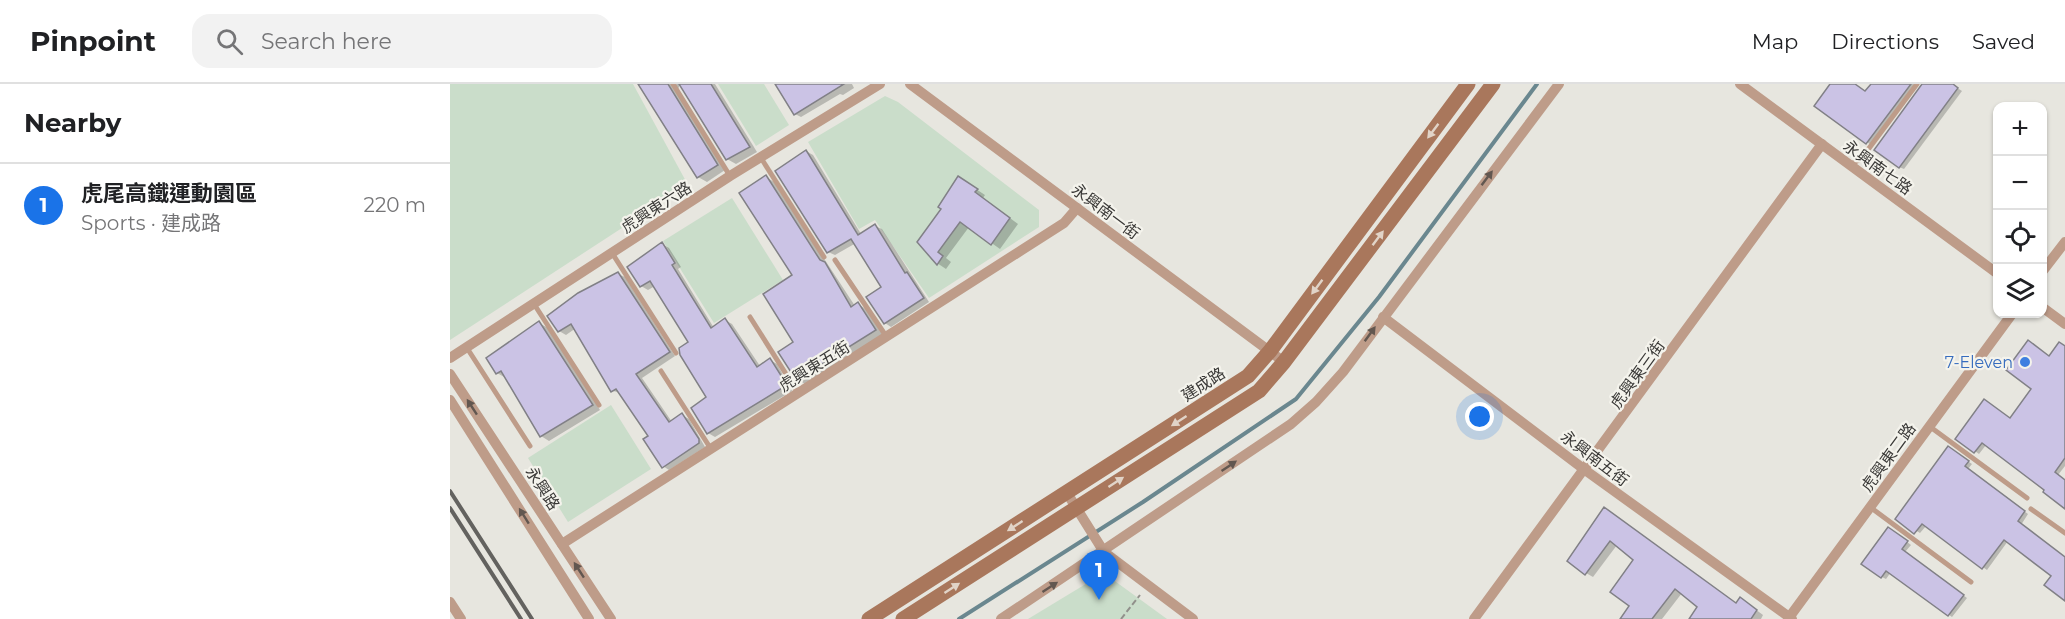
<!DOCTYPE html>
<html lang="en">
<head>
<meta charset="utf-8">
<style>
  body { margin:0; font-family:Montserrat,"Noto Sans TC",sans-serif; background:#f2f2f2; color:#202124 }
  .controls { position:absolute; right:18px; top:18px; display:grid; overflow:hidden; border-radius:12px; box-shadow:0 2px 4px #0004 }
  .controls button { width:54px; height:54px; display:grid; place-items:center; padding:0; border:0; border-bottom:2px solid #e0e0e0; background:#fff; color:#202124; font:30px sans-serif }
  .you { position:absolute; left:1030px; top:333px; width:21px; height:21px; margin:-15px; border:4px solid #fff; border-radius:50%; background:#1a73e8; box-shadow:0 0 0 9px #1a73e833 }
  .badge { display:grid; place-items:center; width:39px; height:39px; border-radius:50%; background:#1a73e8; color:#fff; font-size:20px; font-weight:700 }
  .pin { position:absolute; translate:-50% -50px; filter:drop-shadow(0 2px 3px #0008) }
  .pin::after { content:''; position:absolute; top:32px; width:21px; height:18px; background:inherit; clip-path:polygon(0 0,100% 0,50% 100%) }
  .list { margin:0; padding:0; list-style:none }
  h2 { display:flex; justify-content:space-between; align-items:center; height:78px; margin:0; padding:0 24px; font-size:26px }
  h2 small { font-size:20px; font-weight:400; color:#757577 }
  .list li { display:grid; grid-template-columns:39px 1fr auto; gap:18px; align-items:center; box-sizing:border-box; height:84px; padding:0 24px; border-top:2px solid #e0e0e0 }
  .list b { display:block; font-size:22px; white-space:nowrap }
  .list p { margin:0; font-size:20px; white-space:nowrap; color:#757577 }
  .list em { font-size:20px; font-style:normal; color:#757577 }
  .icon { flex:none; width:33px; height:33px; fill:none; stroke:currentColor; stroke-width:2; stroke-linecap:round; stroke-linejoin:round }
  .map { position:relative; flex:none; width:1615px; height:535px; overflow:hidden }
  header { display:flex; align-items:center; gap:36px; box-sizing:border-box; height:84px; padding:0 30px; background:#fff; border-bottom:2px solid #e0e0e0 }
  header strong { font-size:28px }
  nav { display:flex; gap:33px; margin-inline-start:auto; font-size:21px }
  .search { width:420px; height:54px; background:#f2f2f2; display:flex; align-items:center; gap:15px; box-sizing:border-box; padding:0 21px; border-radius:18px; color:#757577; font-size:22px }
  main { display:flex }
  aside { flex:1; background:#fff }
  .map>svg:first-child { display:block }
  .green { fill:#caddca }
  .shadow { fill:#0003 }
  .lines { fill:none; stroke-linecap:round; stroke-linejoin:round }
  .stream { stroke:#6a878f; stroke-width:4 }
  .building { fill:#cbc3e5; stroke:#818086; stroke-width:1.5 }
  .path { stroke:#91908b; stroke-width:2; stroke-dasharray:6 3; stroke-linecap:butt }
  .lane { stroke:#be9c89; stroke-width:5 }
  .street { stroke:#be9c89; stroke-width:10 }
  .secondary { stroke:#a9775c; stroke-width:15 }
  .rail { stroke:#63625f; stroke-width:4 }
  .oneway { fill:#e1d4c8 }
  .oneway2 { fill:#625750 }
  .shop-dot { fill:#3f7fe0; stroke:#f4f3ec; stroke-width:2 }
  .labels { text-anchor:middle; stroke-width:4.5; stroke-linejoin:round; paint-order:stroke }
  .street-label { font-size:16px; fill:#3a3937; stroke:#f4f3ec }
  .shop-label { font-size:16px; fill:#366cbe; stroke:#f4f3ec; text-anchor:end }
</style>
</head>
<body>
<header>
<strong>Pinpoint</strong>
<div class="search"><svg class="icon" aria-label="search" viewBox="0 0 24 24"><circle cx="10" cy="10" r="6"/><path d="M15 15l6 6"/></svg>Search here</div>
<nav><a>Map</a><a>Directions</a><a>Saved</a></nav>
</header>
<main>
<aside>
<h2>Nearby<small></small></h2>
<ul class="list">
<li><span class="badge">1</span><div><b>虎尾高鐵運動園區</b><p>Sports · 建成路</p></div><em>220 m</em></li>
</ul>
</aside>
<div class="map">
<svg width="1615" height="535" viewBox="0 0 1615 535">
  <rect width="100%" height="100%" fill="#e7e6df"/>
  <!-- green -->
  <g class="green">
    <polygon points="0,0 183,0 238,101 0,256"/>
    <polygon points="268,0 314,0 339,41 306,62"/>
    <polygon points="435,12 448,18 589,126 589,143 479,214 425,136 409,145 358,58"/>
    <polygon points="282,114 333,196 264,239 213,157"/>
    <polygon points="161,321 201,385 118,438 78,374"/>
    <polygon points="649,492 662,495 717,535 578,535"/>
  </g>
  <!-- shadow -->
  <g class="shadow">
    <polygon points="189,0 230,0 227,8 275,86 257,98 248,93"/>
    <polygon points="230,0 265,0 307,68 286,80 277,75"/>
    <polygon points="327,0 402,0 404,4 393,11 390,10 351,33 345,30"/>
    <polygon points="1382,0 1404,0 1416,9 1423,0 1467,0 1421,61 1417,58"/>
    <polygon points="1472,0 1501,0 1512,7 1454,85 1449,83"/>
    <polygon points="356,67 363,71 411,150 425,142 432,145 479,218 441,243 435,239 433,204 406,159 385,171 378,168 327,87"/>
    <polygon points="316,93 324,98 405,222 408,220 416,225 433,251 355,300 347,295 344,192"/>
    <polygon points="517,99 535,111 533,114 568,140 550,165 519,143 496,174 501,178 496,185 481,175"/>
    <polygon points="212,160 219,164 231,183 228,185 264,244 275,236 282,240 310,282 320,276 327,280 342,307 265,353 258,349 258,314 240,259 205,202 198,206 191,202"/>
    <polygon points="168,190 175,193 225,272 192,294 222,338 232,331 239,335 255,363 219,386 213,382 200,352 171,309 163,307 126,244 116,251 109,247"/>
    <polygon points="89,239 98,244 150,326 99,357 91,352 56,294 47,289"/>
    <polygon points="1615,263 1615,382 1608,391 1615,397 1615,423 1536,361 1529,370 1507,354 1560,335 1583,305 1599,274"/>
    <polygon points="1503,367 1522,380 1518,385 1578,430 1571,441 1615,474 1615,515 1603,492 1558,457 1537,486 1476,442 1470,449 1447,435"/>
    <polygon points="1155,425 1287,520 1297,519 1313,531 1311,535 1241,535 1250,523 1232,509 1212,535 1172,535 1182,522 1185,476 1167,461 1143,493 1136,489"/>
    <polygon points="1443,447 1461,461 1455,468 1517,514 1502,533 1441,488 1436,495 1432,493"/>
  </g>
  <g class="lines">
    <!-- stream -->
    <polyline class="stream" points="509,535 693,418 846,315 929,213 1087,0"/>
  </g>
  <!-- building -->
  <g class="building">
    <polygon points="188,0 218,0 268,81 247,94"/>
    <polygon points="229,0 261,0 300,63 276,76"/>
    <polygon points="325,0 394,0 344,31"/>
    <polygon points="1380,0 1405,0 1415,7 1421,0 1461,0 1416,60 1364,22"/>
    <polygon points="1472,0 1503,0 1508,4 1449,84 1424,66"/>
    <polygon points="356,66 408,151 425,140 455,189 457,188 474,214 434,240 416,213 431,203 401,155 377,169 325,87"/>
    <polygon points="316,91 370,176 375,178 401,223 408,218 426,246 346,296 328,268 343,258 313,210 342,191 289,109"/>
    <polygon points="508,92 528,105 525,108 560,134 541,161 510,138 488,168 493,172 487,181 467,158 491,125 488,123"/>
    <polygon points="212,158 225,179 222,181 261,244 275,234 307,283 320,274 337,301 257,350 241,324 256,313 230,271 229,264 238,258 200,197 190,203 177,183"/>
    <polygon points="168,188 220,268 186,290 219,338 232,329 249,355 249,359 212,384 193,355 198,352 166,305 161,308 121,240 108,248 97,232 128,209"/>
    <polygon points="89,237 143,321 90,353 51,287 46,290 36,274"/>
    <polygon points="1578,256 1599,272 1609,258 1615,262 1615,374 1605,388 1615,396 1615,425 1593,408 1594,406 1532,359 1524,369 1505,355 1534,315 1560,334 1581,305 1556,286"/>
    <polygon points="1498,362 1519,377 1515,382 1575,427 1568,437 1615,473 1615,517 1594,501 1601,492 1554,456 1532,485 1472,440 1464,450 1445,435"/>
    <polygon points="1154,423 1286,519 1290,513 1307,526 1301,535 1239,535 1247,523 1225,505 1202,535 1170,535 1179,522 1160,508 1183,476 1160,457 1135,491 1117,477"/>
    <polygon points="1438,443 1458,457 1452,465 1514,511 1498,532 1436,487 1431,494 1411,480"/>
  </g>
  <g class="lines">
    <!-- path -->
    <polyline class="path" points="671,535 690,511"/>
    <!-- lane -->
    <g class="lane">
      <polyline points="223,0 280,92"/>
      <polyline points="311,74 374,173"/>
      <polyline points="1401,80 1411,75 1467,0"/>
      <polyline points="162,169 226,269"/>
      <polyline points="385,176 436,252"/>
      <polyline points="84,220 149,321"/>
      <polyline points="300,233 348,309"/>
      <polyline points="17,264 80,362"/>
      <polyline points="211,287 261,365"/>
      <polyline points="1479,342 1577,414"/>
      <polyline points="1420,423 1521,498"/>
      <polyline points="1581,425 1615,449"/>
    </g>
    <!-- street -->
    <g class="street">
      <polyline points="460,0 834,278"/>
      <polyline points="1290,0 1548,190"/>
      <polyline points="1592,188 1615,158"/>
      <polyline points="1592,223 1615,240"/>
      <polyline points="933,233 1135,386 1342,535"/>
      <polyline points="0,274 280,92 430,0"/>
      <polyline points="0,290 161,535"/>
      <polyline points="0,316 139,535"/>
      <polyline points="617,409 654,468 743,535"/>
      <polyline points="112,460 614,139 627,124"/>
      <polyline points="0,518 11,535"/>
      <polyline points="551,535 841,340 866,318 893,288 1109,0"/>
      <polyline points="1024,535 1372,60"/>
      <polyline points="1338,535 1562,230"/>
    </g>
    <!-- secondary -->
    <g class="secondary">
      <polyline points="419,535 798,292 820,267 1018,0"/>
      <polyline points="453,535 809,307 834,278 1043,0"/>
    </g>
    <!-- rail -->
    <g class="rail">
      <polyline points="0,407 82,535"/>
      <polyline points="0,424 71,535"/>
    </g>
  </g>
  <!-- one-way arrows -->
  <defs><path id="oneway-solid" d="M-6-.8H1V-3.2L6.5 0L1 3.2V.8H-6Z" transform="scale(1.5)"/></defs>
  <g class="oneway">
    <use href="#oneway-solid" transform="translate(983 47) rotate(127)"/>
    <use href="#oneway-solid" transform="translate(928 154) rotate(-53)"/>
    <use href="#oneway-solid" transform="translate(867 203) rotate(127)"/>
    <use href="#oneway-solid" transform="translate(729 337) rotate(147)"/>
    <use href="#oneway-solid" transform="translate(666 398) rotate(-33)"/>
    <use href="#oneway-solid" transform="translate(565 442) rotate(147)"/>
    <use href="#oneway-solid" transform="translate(502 504) rotate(-33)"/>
  </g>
  <g class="oneway2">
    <use href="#oneway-solid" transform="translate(1037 94) rotate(-53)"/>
    <use href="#oneway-solid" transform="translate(920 250) rotate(-54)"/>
    <use href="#oneway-solid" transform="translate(22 323) rotate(-123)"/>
    <use href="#oneway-solid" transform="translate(779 382) rotate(-34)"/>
    <use href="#oneway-solid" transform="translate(74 432) rotate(-122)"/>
    <use href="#oneway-solid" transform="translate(129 486) rotate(-123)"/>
    <use href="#oneway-solid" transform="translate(600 503) rotate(-33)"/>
  </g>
  <!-- markers -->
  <circle class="shop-dot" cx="1575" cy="278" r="6"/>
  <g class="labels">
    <!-- street labels -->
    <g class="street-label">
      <text transform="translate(1428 83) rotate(36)" y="6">永興南七路</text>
      <text transform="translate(206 123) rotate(-33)" y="6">虎興東六路</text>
      <text transform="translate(656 127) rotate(37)" y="6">永興南一街</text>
      <text transform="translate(364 282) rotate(-32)" y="6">虎興東五街</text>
      <text transform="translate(1187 290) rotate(-54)" y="6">虎興東三街</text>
      <text transform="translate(753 300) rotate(-33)" y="6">建成路</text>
      <text transform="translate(1438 373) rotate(-54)" y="6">虎興東二路</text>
      <text transform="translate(1145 374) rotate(37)" y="6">永興南五街</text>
      <text transform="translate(93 404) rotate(57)" y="6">永興路</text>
    </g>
    <!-- shop labels -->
    <g class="shop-label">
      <text x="1563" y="284">7-Eleven</text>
    </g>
  </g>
</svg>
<div class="controls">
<button>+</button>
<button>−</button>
<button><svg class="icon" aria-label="locate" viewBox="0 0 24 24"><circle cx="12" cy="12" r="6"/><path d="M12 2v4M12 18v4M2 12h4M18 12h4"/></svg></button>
<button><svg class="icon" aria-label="layers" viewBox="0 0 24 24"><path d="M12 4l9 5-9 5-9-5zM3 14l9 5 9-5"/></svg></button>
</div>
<div class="you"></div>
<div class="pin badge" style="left:649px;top:516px">1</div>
</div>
</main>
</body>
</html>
